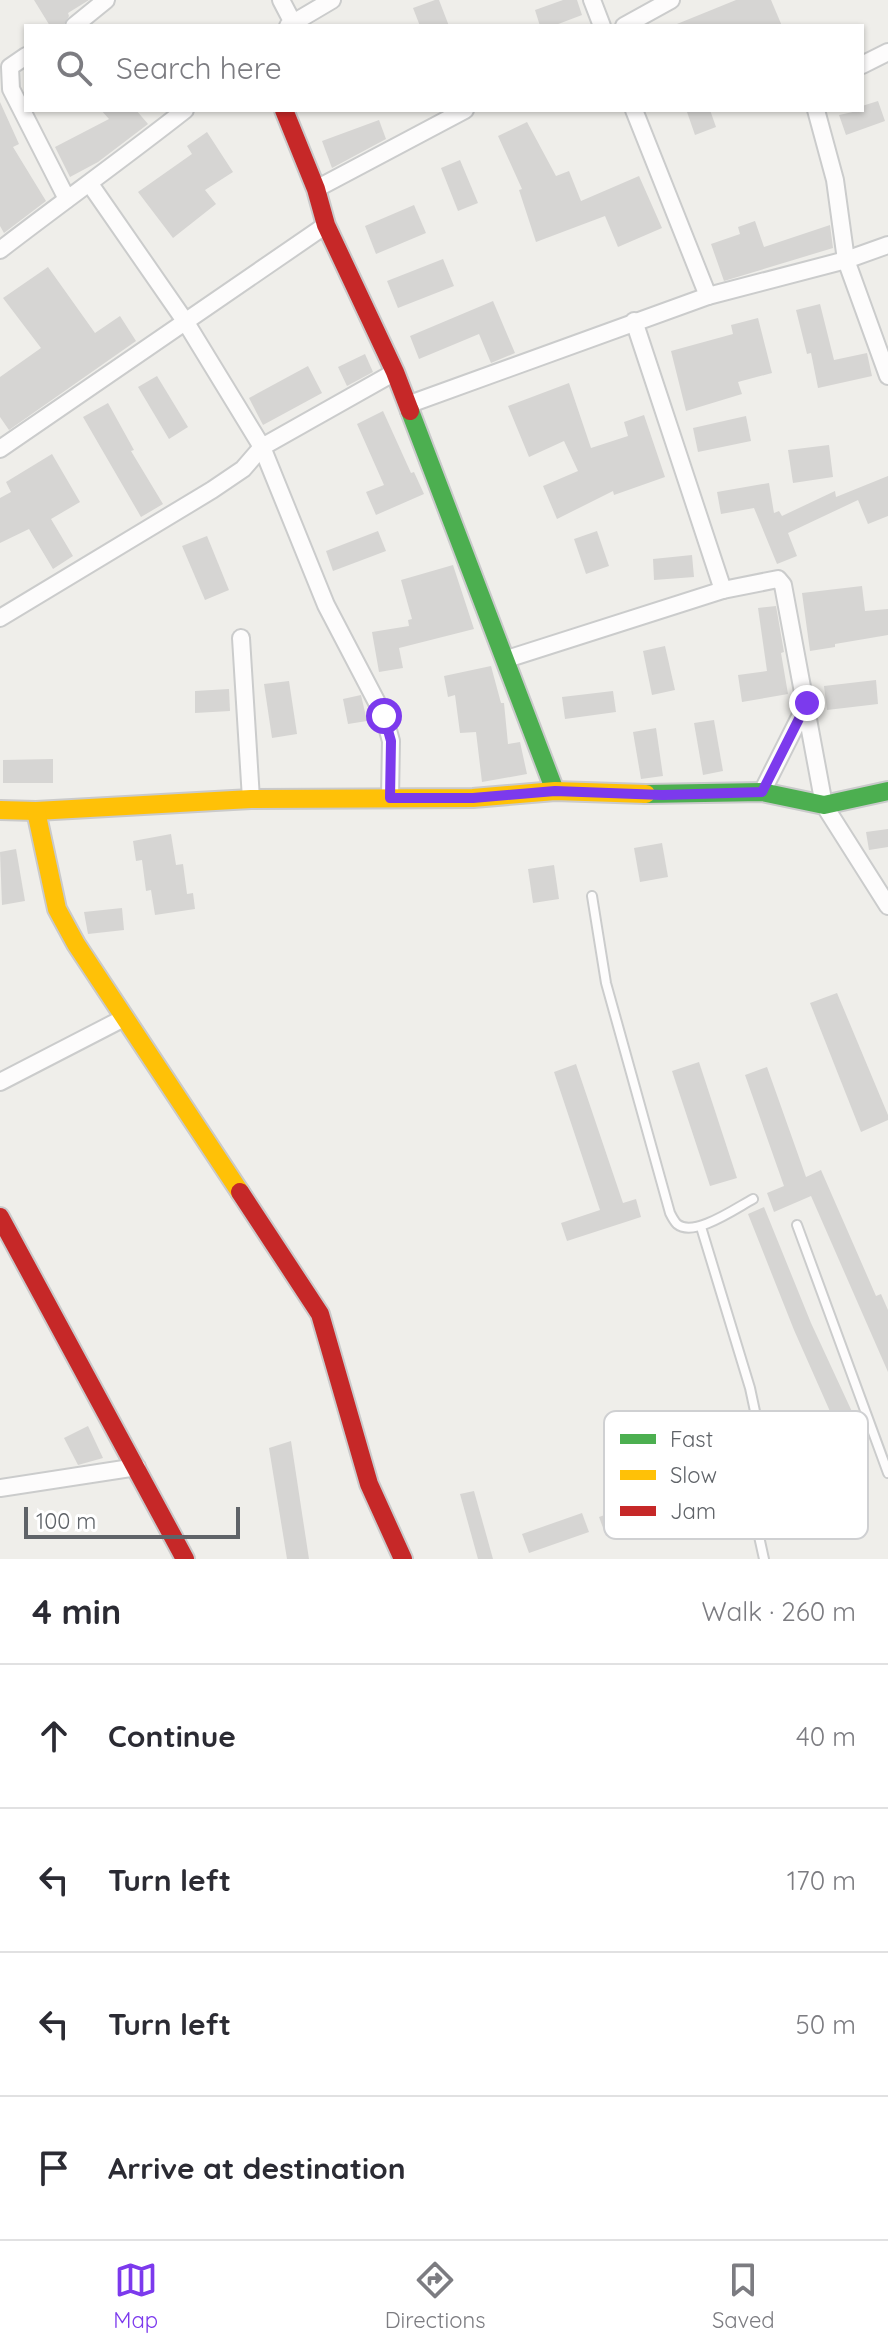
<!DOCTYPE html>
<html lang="en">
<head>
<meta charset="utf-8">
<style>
  body { margin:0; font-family:Quicksand,sans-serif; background:#f7f7f7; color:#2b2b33 }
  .scale { position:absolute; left:24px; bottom:20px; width:216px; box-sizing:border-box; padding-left:8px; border:4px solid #5f6368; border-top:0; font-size:22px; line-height:28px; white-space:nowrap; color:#5f6368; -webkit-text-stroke:6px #fff; paint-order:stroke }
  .stop { position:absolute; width:24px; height:24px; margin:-18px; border:6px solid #7c3aed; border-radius:50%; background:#fff }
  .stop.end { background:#7c3aed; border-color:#fff; box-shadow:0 2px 8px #0008 }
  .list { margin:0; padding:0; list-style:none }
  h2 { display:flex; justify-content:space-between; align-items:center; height:104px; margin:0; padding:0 32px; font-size:34px }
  h2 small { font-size:26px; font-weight:400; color:#7c7c81 }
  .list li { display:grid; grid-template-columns:52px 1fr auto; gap:24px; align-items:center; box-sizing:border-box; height:144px; padding:0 32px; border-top:2px solid #e1e1e2 }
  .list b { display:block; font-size:30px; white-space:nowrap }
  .list em { font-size:26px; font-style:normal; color:#7c7c81 }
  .icon { flex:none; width:44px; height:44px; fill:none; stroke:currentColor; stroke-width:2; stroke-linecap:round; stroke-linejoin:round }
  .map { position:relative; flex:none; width:888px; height:1559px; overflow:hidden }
  .search { position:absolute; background:#fff; box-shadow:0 2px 6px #0004; left:24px; right:24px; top:24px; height:88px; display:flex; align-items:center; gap:20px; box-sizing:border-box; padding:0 28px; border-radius:0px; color:#7c7c81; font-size:30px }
  .sheet { height:680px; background:#fff }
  nav { display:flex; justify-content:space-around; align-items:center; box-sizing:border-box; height:112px; border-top:2px solid #e1e1e2; background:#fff; font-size:22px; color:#7c7c81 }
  nav a { display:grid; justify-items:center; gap:4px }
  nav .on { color:#7c3aed }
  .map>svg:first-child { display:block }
  .building { fill:#d6d5d3 }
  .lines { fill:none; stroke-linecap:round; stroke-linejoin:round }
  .lane-casing { stroke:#cbcccc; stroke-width:12 }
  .street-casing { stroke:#cbcccc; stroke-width:20 }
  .fast-casing { stroke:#cacacb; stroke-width:22 }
  .slow-casing { stroke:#cacacb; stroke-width:22 }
  .jam-casing { stroke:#cacacb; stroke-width:22 }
  .lane { stroke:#fdfcfc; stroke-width:8 }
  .street { stroke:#fdfcfc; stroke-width:16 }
  .fast { stroke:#4caf50; stroke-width:18 }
  .slow { stroke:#ffc107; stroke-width:18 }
  .jam { stroke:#c62828; stroke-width:18 }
  .route { stroke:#7c3aed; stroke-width:10 }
  .key { fill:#fff; stroke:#cfd0d2; stroke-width:2 }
  .key-label { font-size:22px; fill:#5f6368 }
</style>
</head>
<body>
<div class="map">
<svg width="888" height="1559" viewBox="0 0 888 1559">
  <rect width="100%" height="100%" fill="#efeeea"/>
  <!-- building -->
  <g class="building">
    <polygon points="34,0 89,0 68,13 69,16 63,26 50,26"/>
    <polygon points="435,0 439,0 449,26 420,26 413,8"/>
    <polygon points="563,0 577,0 582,15 553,26 540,26 535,10"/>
    <polygon points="736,0 771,0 782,26 672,26"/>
    <polygon points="878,101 885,121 846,135 839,115 862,110 862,106"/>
    <polygon points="0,102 19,144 13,147 46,201 4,233 0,226"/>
    <polygon points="101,110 136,110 148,124 98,162 70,177 55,147 109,119"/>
    <polygon points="693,110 710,110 716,127 695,135 687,112"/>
    <polygon points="379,120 386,139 332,168 322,141"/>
    <polygon points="527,122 556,176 569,171 581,201 639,176 662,228 618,247 605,216 536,242 519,190 522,189 498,136"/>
    <polygon points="207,132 233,172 205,190 216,204 173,238 138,192 192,154 187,146"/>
    <polygon points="460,160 478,203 458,211 441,168"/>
    <polygon points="414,205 426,233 376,254 365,226"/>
    <polygon points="755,221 764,247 830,225 833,248 724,281 711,244 740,234 738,227"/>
    <polygon points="443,259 454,286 398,308 387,281"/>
    <polygon points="48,267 95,333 120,316 136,341 9,430 0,417 0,377 41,348 3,298"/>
    <polygon points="493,301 515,353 491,363 479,334 419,359 410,336"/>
    <polygon points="820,304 834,360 867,353 872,376 818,388 811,353 807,354 796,310"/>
    <polygon points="758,318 772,373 738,382 742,394 686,411 671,351 733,334 731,325"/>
    <polygon points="365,354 373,372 347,386 338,367"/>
    <polygon points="308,366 322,393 263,425 249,398"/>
    <polygon points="157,376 188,427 169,439 138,387"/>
    <polygon points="569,383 591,448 628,436 624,422 644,415 665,477 614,495 613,491 557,519 543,486 578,471 564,441 529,457 508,406"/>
    <polygon points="108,403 134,450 131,451 163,504 141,517 83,417"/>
    <polygon points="383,411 411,473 414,472 424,494 376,515 366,492 384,485 357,424"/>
    <polygon points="746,416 751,441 698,452 693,428"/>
    <polygon points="829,445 833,477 793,483 788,450"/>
    <polygon points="52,454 80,502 51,519 73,556 53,569 29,529 0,543 0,498 11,492 6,482"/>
    <polygon points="888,476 888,516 868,524 858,500 788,533 797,556 777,564 754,508 721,514 717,492 769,483 774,513 779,511 782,516 835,491 836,497"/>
    <polygon points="378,531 386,551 333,571 326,551"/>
    <polygon points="597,531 609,566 586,574 574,539"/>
    <polygon points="207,536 229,590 205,600 182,546"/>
    <polygon points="692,555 694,577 654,580 653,559"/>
    <polygon points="453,565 474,629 399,648 403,668 379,672 372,632 409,626 408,620 412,619 401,580"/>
    <polygon points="862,586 865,611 888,609 888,635 835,644 835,647 810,651 802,593"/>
    <polygon points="776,606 784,652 781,653 788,694 742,702 738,675 767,671 758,608"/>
    <polygon points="665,646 675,690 652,695 643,651"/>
    <polygon points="491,666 501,703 504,703 508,744 520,742 527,774 482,782 476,732 460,733 455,695 448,697 444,676"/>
    <polygon points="876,680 878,704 827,710 824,686"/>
    <polygon points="289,681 297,734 272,738 264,684"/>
    <polygon points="229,689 230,711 195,713 195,691"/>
    <polygon points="613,691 616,712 565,719 562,697"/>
    <polygon points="361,695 367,721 348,724 343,699"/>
    <polygon points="714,720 723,771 703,775 694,723"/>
    <polygon points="656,728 663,776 641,779 633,732"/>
    <polygon points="53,759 53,783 3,783 3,760"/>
    <polygon points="888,829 888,847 869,850 866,832"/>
    <polygon points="171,834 176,865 183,864 187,894 193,893 195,909 155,915 151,890 146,891 142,860 136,861 133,841"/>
    <polygon points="662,843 668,877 640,882 634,848"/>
    <polygon points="16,849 25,901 2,905 0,852"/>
    <polygon points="554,865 559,899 533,903 528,869"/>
    <polygon points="122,908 124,930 88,934 84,912"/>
    <polygon points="837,993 888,1115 888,1120 861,1132 810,1003"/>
    <polygon points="699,1062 737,1178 710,1186 672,1071"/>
    <polygon points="576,1064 623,1203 636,1199 641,1217 567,1241 561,1223 600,1210 554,1072"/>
    <polygon points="767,1067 806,1177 821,1170 876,1296 881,1294 888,1310 888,1372 811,1196 774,1212 767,1193 784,1186 745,1075"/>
    <polygon points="764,1207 811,1323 854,1416 836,1425 794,1330 748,1214"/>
    <polygon points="88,1426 103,1458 78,1465 64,1438"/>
    <polygon points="291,1441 309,1559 287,1559 269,1448"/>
    <polygon points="724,1472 731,1490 606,1536 599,1517"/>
    <polygon points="474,1491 493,1559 478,1559 460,1494"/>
    <polygon points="582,1513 589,1532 529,1553 522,1534"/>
  </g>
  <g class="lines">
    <defs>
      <g id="lane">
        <path d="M592 896 606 983 670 1213C672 1217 674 1221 677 1224 694 1238 736 1208 753 1199"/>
        <polyline points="797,1225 888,1473"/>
        <polyline points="701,1227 750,1388 756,1416 756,1433 747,1482 764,1559"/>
      </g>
      <g id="street">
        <polyline points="281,0 293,23"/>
        <polyline points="592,0 602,26"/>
        <polyline points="74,26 106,0"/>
        <polyline points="288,26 332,0"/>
        <polyline points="624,26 671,0"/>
        <polyline points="26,56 10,67 11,89 67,199"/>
        <polyline points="862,65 888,52"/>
        <polyline points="634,110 708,296"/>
        <polyline points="816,110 835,180 846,260 888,376"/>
        <polyline points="90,184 185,321 262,447 326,605 384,716 391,741 390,798"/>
        <polyline points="316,189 465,110"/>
        <path d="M0 250C61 203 124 158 185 110"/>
        <polyline points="634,321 723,590"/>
        <polyline points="407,405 708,296 846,260 888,245"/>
        <polyline points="0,449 326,225"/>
        <polyline points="0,618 212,490 243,469 262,447 395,372"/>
        <polyline points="241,638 251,799"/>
        <polyline points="507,659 723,590 778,579 783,585 824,805 888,906"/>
        <polyline points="762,792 807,703"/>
        <polyline points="0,1082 124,1018"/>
        <polyline points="0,1488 137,1467"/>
      </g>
      <g id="fast">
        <polyline points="410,411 555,791"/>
        <polyline points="646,794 762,792 824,805 888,791"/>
      </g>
      <g id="slow">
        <polyline points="0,810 36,811 251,799 473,798 555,791 646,794"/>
        <polyline points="36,811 57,909 76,944 240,1192"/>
      </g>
      <g id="jam">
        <polyline points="284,110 316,189 326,225 395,372 410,411"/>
        <polyline points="240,1192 320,1314 369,1484 403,1559"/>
        <polyline points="0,1217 185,1559"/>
      </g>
    </defs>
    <!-- lane casing -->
    <use href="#lane" class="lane-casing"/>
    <!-- street casing -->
    <use href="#street" class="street-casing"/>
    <!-- fast casing -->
    <use href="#fast" class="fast-casing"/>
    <!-- slow casing -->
    <use href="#slow" class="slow-casing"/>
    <!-- jam casing -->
    <use href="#jam" class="jam-casing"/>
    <!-- lane -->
    <use href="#lane" class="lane"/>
    <!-- street -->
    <use href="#street" class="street"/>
    <!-- fast -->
    <use href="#fast" class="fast"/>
    <!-- slow -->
    <use href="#slow" class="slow"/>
    <!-- jam -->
    <use href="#jam" class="jam"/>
  </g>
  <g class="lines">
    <!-- route -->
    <polyline class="route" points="384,716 391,741 390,798 473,798 555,791 663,795 762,792 807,703"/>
  </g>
  <!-- legend -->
  <rect x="604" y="1411" width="264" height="128" rx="12" class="key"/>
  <rect x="620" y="1434" width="36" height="10" fill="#4caf50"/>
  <rect x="620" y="1470" width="36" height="10" fill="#ffc107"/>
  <rect x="620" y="1506" width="36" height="10" fill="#c62828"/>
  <g class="key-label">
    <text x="670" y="1447">Fast</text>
    <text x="670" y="1483">Slow</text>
    <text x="670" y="1519">Jam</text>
  </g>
</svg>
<div class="scale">100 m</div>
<div class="stop" style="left:384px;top:716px"></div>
<div class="stop end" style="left:807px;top:703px"></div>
<div class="search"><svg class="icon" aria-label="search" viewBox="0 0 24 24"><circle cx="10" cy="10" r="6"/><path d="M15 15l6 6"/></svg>Search here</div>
</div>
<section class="sheet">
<h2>4 min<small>Walk · 260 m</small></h2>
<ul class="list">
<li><svg class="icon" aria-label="ahead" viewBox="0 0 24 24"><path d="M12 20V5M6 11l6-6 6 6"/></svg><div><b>Continue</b></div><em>40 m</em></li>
<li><svg class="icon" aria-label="left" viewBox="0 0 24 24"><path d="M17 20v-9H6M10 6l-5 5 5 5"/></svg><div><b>Turn left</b></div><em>170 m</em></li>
<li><svg class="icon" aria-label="left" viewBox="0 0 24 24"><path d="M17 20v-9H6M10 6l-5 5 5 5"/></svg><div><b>Turn left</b></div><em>50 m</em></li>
<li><svg class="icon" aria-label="arrive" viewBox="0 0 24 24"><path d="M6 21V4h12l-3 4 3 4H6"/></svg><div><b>Arrive at destination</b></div></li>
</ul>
</section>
<nav>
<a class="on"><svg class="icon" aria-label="map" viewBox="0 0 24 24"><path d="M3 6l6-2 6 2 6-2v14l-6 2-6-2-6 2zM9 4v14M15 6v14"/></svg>Map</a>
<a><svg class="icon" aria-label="directions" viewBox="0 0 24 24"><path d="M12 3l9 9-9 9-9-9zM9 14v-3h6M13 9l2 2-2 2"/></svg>Directions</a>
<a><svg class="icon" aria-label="saved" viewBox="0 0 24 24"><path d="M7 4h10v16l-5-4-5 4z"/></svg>Saved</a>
</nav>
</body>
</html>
